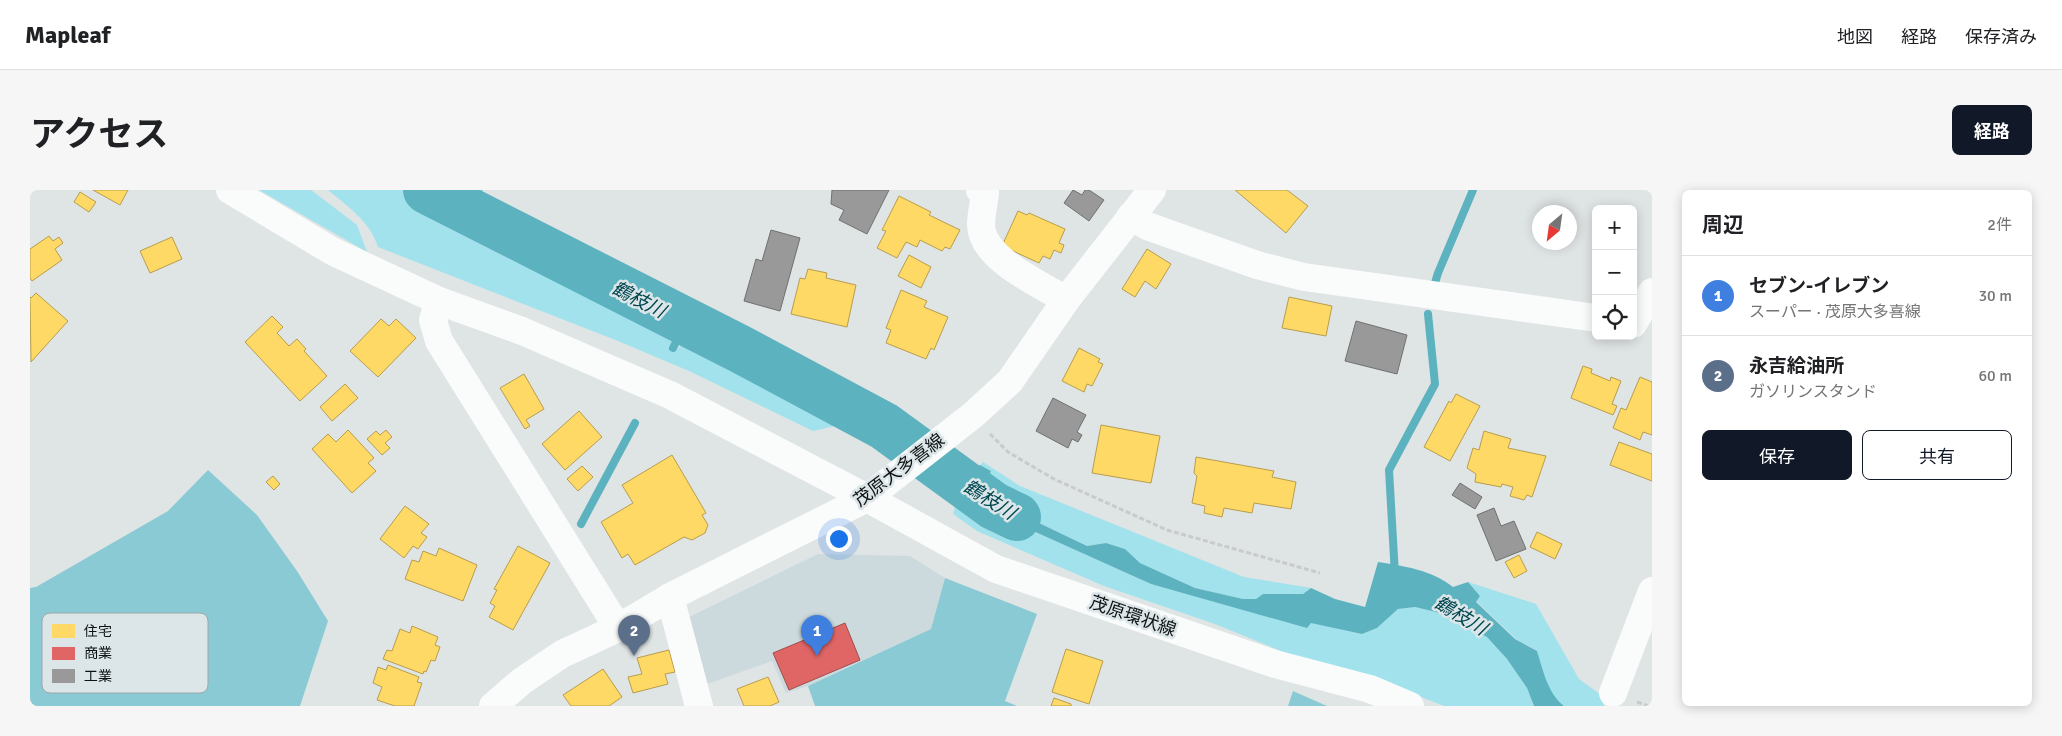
<!DOCTYPE html>
<html lang="ja">
<head>
<meta charset="utf-8">
<style>
  body { margin:0; font-family:Signika,"Noto Sans JP",sans-serif; background:#f6f6f6; color:#202124 }
  .controls { position:absolute; right:15px; top:15px; display:grid; overflow:hidden; border-radius:8px; box-shadow:0 2px 12px #0003 }
  .controls button { width:45px; height:45px; display:grid; place-items:center; padding:0; border:0; border-bottom:1px solid #e0e0e0; background:#fff; color:#202124; font:25px sans-serif }
  .compass { position:absolute; left:1502px; top:15px; width:45px; height:45px; border-radius:50%; background:#fff; box-shadow:0 2px 12px #0003; rotate:209deg }
  .you { position:absolute; left:808px; top:348px; width:18px; height:18px; margin:-12px; border:4px solid #fff; border-radius:50%; background:#1a73e8; box-shadow:0 0 0 8px #1a73e833 }
  .badge { display:grid; place-items:center; width:32px; height:32px; border-radius:50%; background:#111827; color:#fff; font-size:16px; font-weight:700 }
  .pin { position:absolute; translate:-50% -41px; filter:drop-shadow(0 1px 2px #0008) }
  .pin::after { content:''; position:absolute; top:26px; width:18px; height:15px; background:inherit; clip-path:polygon(0 0,100% 0,50% 100%) }
  .list { margin:0; padding:0; list-style:none }
  h2 { display:flex; justify-content:space-between; align-items:center; height:65px; margin:0; padding:0 20px; font-size:21px }
  h2 small { font-size:16px; font-weight:400; color:#757577 }
  .list li { display:grid; grid-template-columns:32px 1fr auto; gap:15px; align-items:center; box-sizing:border-box; height:80px; padding:0 20px; border-top:1px solid #e0e0e0 }
  .list b { display:block; font-size:19px; white-space:nowrap }
  .list p { margin:0; font-size:16px; white-space:nowrap; color:#757577 }
  .list em { font-size:16px; font-style:normal; color:#757577 }
  .actions { display:flex; gap:10px; padding:15px 20px }
  .actions a { flex:1; padding:11px 0; border:1px solid #111827; border-radius:8px; text-align:center; font-size:18px; color:#111827 }
  .actions .main { background:#111827; color:#fff }
  .icon { flex:none; width:28px; height:28px; fill:none; stroke:currentColor; stroke-width:2; stroke-linecap:round; stroke-linejoin:round }
  .map { position:relative; flex:none; width:1622px; height:516px; overflow:hidden; border-radius:8px }
  header { display:flex; align-items:center; gap:30px; box-sizing:border-box; height:70px; padding:0 25px; background:#fff; border-bottom:1px solid #e0e0e0 }
  header strong { font-size:24px }
  nav { display:flex; gap:28px; margin-inline-start:auto; font-size:18px }
  .intro { display:flex; align-items:center; justify-content:space-between; box-sizing:border-box; height:120px; padding:0 30px }
  h1 { margin:0; font-size:35px }
  .button { padding:12px 22px; border-radius:8px; background:#111827; color:#fff; font-size:18px; font-weight:700 }
  main { display:flex; gap:30px; padding:0 30px }
  aside { flex:1; background:#fff; border-radius:8px; box-shadow:0 2px 12px #0003 }
  .map>svg:first-child { display:block }
  .built { fill:#cddadd }
  .green { fill:#a1e2ed }
  .forest { fill:#8acad5 }
  .water { fill:#5cb2bf }
  .pier { fill:#dfe4e5 }
  .homes { fill:#ffd966; stroke:#b79d4d }
  .shops { fill:#e06666; stroke:#a14d4d }
  .industry { fill:#999; stroke:#6f7070 }
  .lines { fill:none; stroke-linecap:round; stroke-linejoin:round }
  .stream { stroke:#5cb2bf; stroke-width:8 }
  .river { stroke:#5cb2bf; stroke-width:48 }
  .path { stroke:#c9cacb; stroke-width:3; stroke-dasharray:5 2.5; stroke-linecap:butt }
  .minor { stroke:#fafbfb; stroke-width:28 }
  .major { stroke:#fafbfb; stroke-width:28 }
  .labels { text-anchor:middle; stroke-width:5; stroke-linejoin:round; paint-order:stroke }
  .street-label { font-size:18px; fill:#0e1212; stroke:#dce6e8 }
  .water-label { font-size:19px; font-style:italic; fill:#004650; stroke:#dce6e8 }
  .key { fill:#dce6e8; stroke:#9ea6a8; stroke-width:1 }
  .key-label { font-size:14px; fill:#0e1212 }
</style>
</head>
<body>
<header>
<strong>Mapleaf</strong>
<nav><a>地図</a><a>経路</a><a>保存済み</a></nav>
</header>
<div class="intro"><h1>アクセス</h1><a class="button">経路</a></div>
<main>
<div class="map">
<svg width="1622" height="516" viewBox="0 0 1622 516">
  <rect width="100%" height="100%" fill="#dfe4e5"/>
  <!-- built -->
  <polygon class="built" points="788,364 880,366 915,388 901,439 778,496 756,503 742,471 669,497 657,428"/>
  <!-- green -->
  <g class="green">
    <polygon points="229,0 281,0 327,35 337,62"/>
    <path d="M298 0H376L524 80 532 78 650 139 641 156 648 159 657 143 719 176 827 228 822 232 783 241 659 181 588 151 348 57C340 31 318 17 298 0Z"/>
    <polygon points="953,272 990,296 1214,387 1281,398 1273,404 1233,404 1226,409 1213,409 1165,398 1110,373 1095,359 1076,353 1057,356 982,320 965,307 957,290 961,281 950,275"/>
    <polygon points="928,307 1121,394 1332,444 1347,438 1368,419 1385,417 1406,422 1457,447 1477,469 1497,498 1504,516 1414,516 1325,481 1268,468 1185,434 1074,396 947,341 923,324"/>
    <path d="M1438 392 1506 414 1549 489 1571 505 1574 516C1564 516 1544 516 1535 516 1520 512 1511 474 1507 461L1486 449 1446 411 1450 406Z"/>
  </g>
  <!-- forest -->
  <g class="forest">
    <polygon points="414,0 453,0 443,17"/>
    <polygon points="178,280 227,325 267,381 298,431 270,516 0,516 0,398 6,397 138,321"/>
    <polygon points="915,388 1007,424 975,511 987,516 785,516 778,496 901,439"/>
    <polygon points="1263,501 1297,516 1258,516"/>
  </g>
  <!-- water -->
  <path class="water" d="M950 275 961 281 957 290 965 307 982 320 1057 356 1076 353 1095 359 1110 373 1165 398 1213 409H1226L1233 404H1273L1281 398 1305 409 1335 417 1348 372C1374 376 1402 380 1423 397L1438 392 1450 406 1446 412 1485 449 1507 461C1513 480 1518 504 1534 516H1504L1497 498 1477 469 1457 447 1406 422 1385 417 1368 419 1347 438 1332 444 1281 433 1277 438 1121 394 928 307 935 287Z"/>
  <!-- pier -->
  <polygon class="pier" points="948,272 952,273 935,287 927,309 926,307 933,285"/>
  <!-- homes -->
  <g class="homes">
    <polygon points="63,0 98,0 90,15"/>
    <polygon points="1205,0 1257,0 1278,16 1256,43"/>
    <polygon points="50,2 66,12 59,22 44,12"/>
    <polygon points="869,6 901,22 899,25 930,40 920,59 915,57 912,61 890,50 887,57 876,52 867,68 847,58 856,41 852,40"/>
    <polygon points="988,21 997,25 999,23 1035,39 1029,53 1034,55 1031,63 1024,60 1020,69 1013,66 1009,73 972,56"/>
    <polygon points="19,46 23,51 29,47 33,53 25,59 32,70 2,91 0,88 0,59"/>
    <polygon points="142,47 152,69 120,83 110,61"/>
    <polygon points="1117,59 1141,74 1126,99 1115,91 1105,107 1092,99"/>
    <polygon points="879,65 901,77 891,98 868,86"/>
    <polygon points="778,79 797,83 796,88 826,95 817,137 761,124 770,88 775,89"/>
    <polygon points="871,100 897,111 894,117 918,127 904,160 901,158 896,169 856,153 861,140 856,138"/>
    <polygon points="6,103 38,131 1,172 0,107 1,108"/>
    <polygon points="1259,107 1302,116 1296,146 1252,138"/>
    <polygon points="242,126 253,137 247,143 259,156 267,149 276,159 274,161 297,186 270,211 215,152"/>
    <polygon points="351,129 359,136 366,129 386,148 348,187 320,161"/>
    <polygon points="1049,158 1070,169 1068,172 1073,174 1062,196 1057,194 1054,202 1032,191"/>
    <polygon points="1553,176 1562,179 1561,183 1580,191 1581,187 1591,191 1582,214 1587,216 1583,225 1541,208"/>
    <polygon points="494,184 514,219 496,230 500,236 495,239 470,198"/>
    <polygon points="1610,187 1622,192 1622,245 1613,242 1610,250 1583,238 1591,218 1596,220"/>
    <polygon points="315,194 328,208 302,231 290,217"/>
    <polygon points="1426,204 1450,216 1420,271 1394,257 1419,211 1421,213"/>
    <polygon points="549,221 572,247 535,280 512,254"/>
    <polygon points="1071,235 1130,246 1121,293 1062,283"/>
    <polygon points="318,240 344,268 338,273 346,281 322,303 282,259 298,244 306,252"/>
    <polygon points="356,240 362,247 355,253 360,258 352,265 337,249 346,241 350,245"/>
    <polygon points="1454,241 1481,249 1478,258 1516,266 1502,307 1497,305 1494,310 1480,306 1483,297 1472,294 1471,297 1445,292 1446,284 1437,278 1443,258 1449,260"/>
    <polygon points="1589,252 1622,264 1622,291 1580,275"/>
    <polygon points="642,265 676,323 672,325 678,335 675,343 662,350 654,347 605,375 598,364 592,368 571,332 603,313 592,295"/>
    <polygon points="1166,267 1244,281 1242,287 1266,292 1261,319 1224,313 1222,323 1194,318 1192,327 1174,323 1175,316 1162,313 1167,286 1164,283"/>
    <polygon points="552,276 563,287 548,301 537,289"/>
    <polygon points="243,286 250,294 244,300 236,292"/>
    <polygon points="375,316 399,334 391,343 397,347 388,359 383,356 374,368 350,349"/>
    <polygon points="1507,342 1532,354 1525,369 1500,357"/>
    <polygon points="488,356 520,373 483,440 459,427 465,416 460,413 467,400 464,399"/>
    <polygon points="409,358 447,375 433,411 375,389 382,370 389,372 393,361 406,366"/>
    <polygon points="1489,365 1497,381 1484,388 1475,372"/>
    <polygon points="382,436 408,447 405,455 410,457 405,471 401,470 396,482 394,481 393,484 353,469 357,460 362,461 370,439 380,443"/>
    <polygon points="1036,459 1073,471 1059,514 1022,502"/>
    <polygon points="639,460 645,482 635,484 638,494 603,503 598,487 612,484 607,468"/>
    <polygon points="358,475 389,487 387,492 392,493 384,516 365,516 347,510 352,497 343,493 348,477 356,480"/>
    <polygon points="573,479 592,507 579,516 541,516 533,505"/>
    <polygon points="738,487 749,512 740,516 714,516 707,499"/>
    <polygon points="1024,508 1041,514 1041,516 1021,516"/>
  </g>
  <!-- shops -->
  <polygon class="shops" points="815,433 830,470 759,500 743,463"/>
  <!-- industry -->
  <g class="industry">
    <polygon points="802,0 859,0 837,44 809,30 814,20 801,14"/>
    <polygon points="1043,0 1052,5 1055,0 1059,0 1074,10 1059,31 1034,13"/>
    <polygon points="741,40 770,48 750,121 714,111 726,69 732,71"/>
    <polygon points="1326,131 1377,145 1367,184 1315,171"/>
    <polygon points="1023,208 1056,225 1047,242 1052,245 1048,252 1042,249 1038,258 1006,241"/>
    <polygon points="1430,293 1452,307 1445,319 1422,305"/>
    <polygon points="1464,318 1471,336 1484,331 1496,359 1466,371 1447,325"/>
  </g>
  <g class="lines">
    <!-- stream -->
    <g class="stream">
      <polyline points="1404,96 1408,83 1443,0"/>
      <polyline points="643,158 656,132"/>
      <polyline points="551,334 605,233"/>
      <polyline points="1365,385 1359,280 1405,194 1398,124"/>
    </g>
    <!-- river -->
    <polyline class="river" points="397,0 710,159 854,236 964,316 987,327"/>
    <!-- path -->
    <g class="path">
      <polyline points="960,244 978,262 1024,289 1137,340 1290,383"/>
      <polyline points="1607,512 1619,516"/>
    </g>
    <!-- minor -->
    <g class="minor">
      <path d="M950 0 955 3C954 13 951 25 951 35 952 69 1010 94 1036 110"/>
      <polyline points="1101,26 1117,36 1227,75 1274,87 1566,128"/>
      <polyline points="409,111 403,130 409,151 588,438"/>
      <polyline points="1603,134 1622,102"/>
      <polyline points="640,407 669,516"/>
      <polyline points="1583,503 1622,401"/>
    </g>
    <!-- major -->
    <g class="major">
      <polyline points="200,0 302,61 409,111 492,141 640,205 837,308 966,379 1245,474 1340,499 1380,516"/>
      <polyline points="463,516 492,491 532,464 588,438 640,407 837,308 943,225 980,191 1036,110 1122,0"/>
    </g>
  </g>
  <g class="labels">
    <!-- street labels -->
    <g class="street-label">
      <text transform="translate(869 280) rotate(-37)" y="6">茂原大多喜線</text>
      <text transform="translate(1103 426) rotate(19)" y="6">茂原環状線</text>
    </g>
    <!-- water labels -->
    <g class="water-label">
      <text transform="translate(609 109) rotate(27)" y="7">鶴枝川</text>
      <text transform="translate(960 309) rotate(32)" y="7">鶴枝川</text>
      <text transform="translate(1431 425) rotate(31)" y="7">鶴枝川</text>
    </g>
  </g>
  <!-- legend -->
  <rect x="12" y="423" width="166" height="80" rx="8" class="key"/>
  <rect x="22" y="434" width="23" height="14" fill="#ffd966"/>
  <rect x="22" y="457" width="23" height="13" fill="#e06666"/>
  <rect x="22" y="479" width="23" height="14" fill="#999"/>
  <g class="key-label">
    <text x="54" y="446">住宅</text>
    <text x="54" y="468">商業</text>
    <text x="54" y="491">工業</text>
  </g>
</svg>
<div class="controls">
<button>+</button>
<button>−</button>
<button><svg class="icon" aria-label="locate" viewBox="0 0 24 24"><circle cx="12" cy="12" r="6"/><path d="M12 2v4M12 18v4M2 12h4M18 12h4"/></svg></button>
</div>
<svg class="compass" viewBox="-18 -18 36 36"><path d="M0-13l5 13h-10z" fill="#e53935"/><path d="M0 13l5-13h-10z" fill="#757577"/></svg>
<div class="you"></div>
<div class="pin badge" style="left:787px;top:466px;background:#3f7fe0">1</div>
<div class="pin badge" style="left:604px;top:466px;background:#5c6f8a">2</div>
</div>
<aside>
<h2>周辺<small>2件</small></h2>
<ul class="list">
<li><span class="badge" style="background:#3f7fe0">1</span><div><b>セブン-イレブン</b><p>スーパー · 茂原大多喜線</p></div><em>30 m</em></li>
<li><span class="badge" style="background:#5c6f8a">2</span><div><b>永吉給油所</b><p>ガソリンスタンド</p></div><em>60 m</em></li>
</ul>
<div class="actions"><a class="main">保存</a><a>共有</a></div>
</aside>
</main>
</body>
</html>
